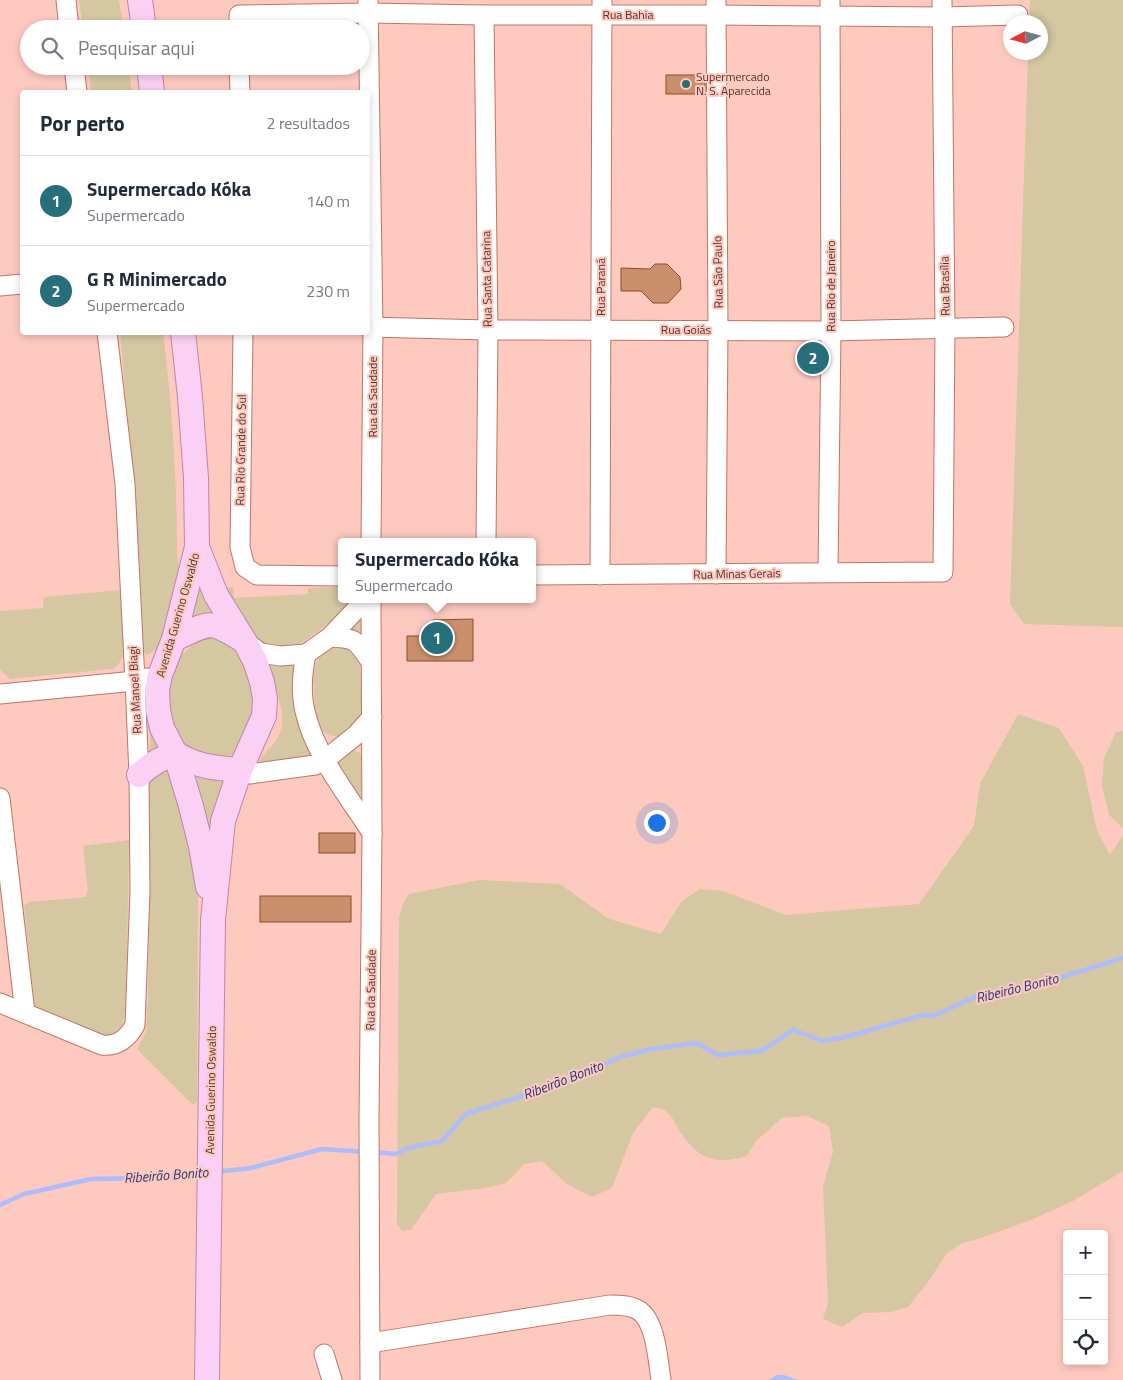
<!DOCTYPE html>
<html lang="pt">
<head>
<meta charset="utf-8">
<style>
  body { margin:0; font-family:"Titillium Web",sans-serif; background:#f6f6f7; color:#1f2937 }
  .controls { position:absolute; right:15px; bottom:15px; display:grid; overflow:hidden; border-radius:5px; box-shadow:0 2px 8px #0003 }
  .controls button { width:45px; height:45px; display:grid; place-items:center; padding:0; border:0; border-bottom:1px solid #e0e1e3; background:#fff; color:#1f2937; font:25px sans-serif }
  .compass { position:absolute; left:1003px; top:15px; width:45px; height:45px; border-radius:50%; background:#fff; box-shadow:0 2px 8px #0003; rotate:264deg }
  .you { position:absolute; left:656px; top:822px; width:18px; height:18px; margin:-12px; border:4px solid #fff; border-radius:50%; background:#1a73e8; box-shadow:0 0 0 8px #1a73e833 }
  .badge { display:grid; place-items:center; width:32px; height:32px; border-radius:50%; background:#276e7b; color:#fff; font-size:16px; font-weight:700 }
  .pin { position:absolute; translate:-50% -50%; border:2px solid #fff; box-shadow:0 1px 5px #0006 }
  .popup { position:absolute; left:338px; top:538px; width:198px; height:65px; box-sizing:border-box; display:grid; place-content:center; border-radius:5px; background:#fff; filter:drop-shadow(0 1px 4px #0005); font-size:16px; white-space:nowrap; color:#747a83 }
  .popup b { font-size:19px; color:#1f2937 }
  .popup::after { content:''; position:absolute; left:50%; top:100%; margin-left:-10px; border:10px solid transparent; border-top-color:#fff }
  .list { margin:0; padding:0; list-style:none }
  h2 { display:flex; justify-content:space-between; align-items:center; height:65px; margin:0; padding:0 20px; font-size:21px }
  h2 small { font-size:16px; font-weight:400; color:#747a83 }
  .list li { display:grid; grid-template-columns:32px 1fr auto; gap:15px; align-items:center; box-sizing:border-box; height:90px; padding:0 20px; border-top:1px solid #e0e1e3 }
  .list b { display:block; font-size:19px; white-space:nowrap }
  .list p { margin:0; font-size:16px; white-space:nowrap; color:#747a83 }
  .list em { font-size:16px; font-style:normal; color:#747a83 }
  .icon { flex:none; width:28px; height:28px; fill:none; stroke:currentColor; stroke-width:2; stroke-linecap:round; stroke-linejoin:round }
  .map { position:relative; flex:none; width:1123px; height:1380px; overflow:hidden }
  .search { position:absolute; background:#fff; box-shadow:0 2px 8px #0003; left:20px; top:20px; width:350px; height:55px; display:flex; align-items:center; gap:12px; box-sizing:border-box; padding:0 18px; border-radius:28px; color:#747a83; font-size:19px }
  .panel { position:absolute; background:#fff; box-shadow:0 2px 8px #0003; left:20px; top:90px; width:350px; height:245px; border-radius:5px }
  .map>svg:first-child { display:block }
  .green { fill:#d4c7a1 }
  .water { fill:#acbdf9 }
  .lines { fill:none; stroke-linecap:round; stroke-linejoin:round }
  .stream { stroke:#acbdf9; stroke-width:4.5 }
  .building { fill:#ca906d; stroke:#8b4d23 }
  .minor-casing { stroke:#c07364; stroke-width:21 }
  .major-casing { stroke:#bf85aa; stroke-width:26 }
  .minor { stroke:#fff; stroke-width:19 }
  .major { stroke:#fbd0f5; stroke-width:24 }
  .poi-dot { fill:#276e7b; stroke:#fecac0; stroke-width:2 }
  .labels { text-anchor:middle; stroke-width:4; stroke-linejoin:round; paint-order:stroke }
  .street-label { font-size:12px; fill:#54322c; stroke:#fecac0 }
  .poi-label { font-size:12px; fill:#54322c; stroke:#fecac0; text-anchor:start }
  .water-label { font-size:14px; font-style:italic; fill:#283478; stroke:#fecac0 }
</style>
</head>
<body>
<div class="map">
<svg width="1123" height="1380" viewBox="0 0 1123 1380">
  <rect width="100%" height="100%" fill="#fecac0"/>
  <!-- green -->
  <g class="green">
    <polygon points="79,0 119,0 123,29 83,29"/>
    <polygon points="1030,0 1123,0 1123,627 1024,624 1010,605 1028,53 1040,52 1040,22 1029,22"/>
    <polygon points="88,66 128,66 132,92 91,92"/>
    <path d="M120 333H163C172 405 177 479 177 552 177 562 181 573 181 583 179 602 167 649 147 655L144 652 129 435Z"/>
    <polygon points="197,582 219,614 188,621"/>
    <path d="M218 587H233L234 598 308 594V588L342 587V599H353L352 603C337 615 304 647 286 649 274 650 258 644 251 635 239 623 228 601 218 587Z"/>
    <polygon points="120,590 124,655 118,665 112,669 10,679 0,670 0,611 43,608 44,597"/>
    <polygon points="365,614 365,635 350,632 350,628"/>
    <path d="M214 636C244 643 258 687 253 714 252 722 243 743 238 749 233 756 220 763 211 760 206 758 200 754 195 751 191 748 185 746 182 743 177 738 168 715 167 708 163 675 181 643 214 636Z"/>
    <path d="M340 646 353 650 359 660 360 667 362 714 360 718 342 736C335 737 328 736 323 731 313 722 314 686 313 673 316 658 325 648 340 646Z"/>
    <path d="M264 660 293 663V683L297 713 312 754 311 758 261 764 259 760C265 752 274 745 279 736 289 711 272 683 264 660Z"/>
    <path d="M1018 714 1059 728 1083 766 1097 831 1110 855 1123 835V1171L1073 1201 1031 1220 975 1240 962 1243 947 1253 928 1282 908 1307 891 1312 863 1313 842 1327 823 1319 828 1303 823 1186 833 1152 829 1126 807 1116 782 1118 756 1141 747 1156C714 1165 700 1160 680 1132 676 1126 673 1116 667 1112 664 1109 657 1108 653 1107L633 1133 612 1188 592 1197 567 1184 542 1161 524 1164 506 1183 486 1188 436 1194 411 1230 402 1231 397 1224 399 918 403 903 409 894 479 880 560 884 609 919 661 934 682 901 700 889 723 891 786 915 919 904 974 826 980 784Z"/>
    <polygon points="155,730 161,752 150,755 150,731"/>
    <polygon points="1123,731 1123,828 1109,815 1102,786 1104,758 1116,732"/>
    <polygon points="352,750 360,753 361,756 361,796 359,798 336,765 336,762"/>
    <polygon points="168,766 195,853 198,893 197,1102 193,1105 137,1049 146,1032 148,997 150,864 149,780"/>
    <polygon points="192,774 200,778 222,781 223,790 212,841"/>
    <path d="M129 840 126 1007C123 1026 123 1030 104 1037L35 1009 24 906 29 902 86 897 88 890 83 846Z"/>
  </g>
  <!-- water -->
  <polygon class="water" points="776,1375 784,1375 798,1380 769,1380"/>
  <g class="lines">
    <!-- stream -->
    <g class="stream">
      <polyline points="373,1152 395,1154 408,1148 442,1141 466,1114 557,1085 620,1057 651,1049 696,1043 718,1055 761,1051 793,1030 823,1041 849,1036 923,1015 933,1016 984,993 998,995 1043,983 1123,958"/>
      <polyline points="216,1172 251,1168 322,1149 366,1152"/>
      <polyline points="0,1205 24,1194 91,1179 154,1178 203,1173"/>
    </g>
  </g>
  <!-- building -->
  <g class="building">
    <rect x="666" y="75" width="39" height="19"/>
    <polygon points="655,264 667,264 680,277 681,289 668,303 653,303 641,291 621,291 621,268 650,269"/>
    <polygon points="473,619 473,661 407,661 407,636 433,636 433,620"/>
    <rect x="319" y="833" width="36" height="20"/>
    <rect x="260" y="896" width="91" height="26"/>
  </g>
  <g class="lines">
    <defs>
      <g id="minor">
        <polyline points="66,0 69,29"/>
        <polyline points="716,0 718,330 716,574"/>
        <polyline points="368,1 373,327 371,542"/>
        <polyline points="484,15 488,330 486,542"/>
        <polyline points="239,29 239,15 368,13 484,15 715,15 942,17 1018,15"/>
        <polyline points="74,66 77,92"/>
        <polyline points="239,66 240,92"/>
        <polyline points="0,286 22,284"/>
        <polyline points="368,327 488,330 831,331 1004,327"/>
        <polyline points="243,332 240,547 245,567 257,575 342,576"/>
        <polyline points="828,572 831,331 830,0"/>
        <polyline points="532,575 943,572 945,328 942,0"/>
        <polyline points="600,575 602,0"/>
        <path d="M330 637C357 638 356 640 371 662"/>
        <polyline points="245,642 261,653 280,656 306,654 330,637 366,599"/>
        <path d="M306 654C302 674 300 695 306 715 316 756 349 797 372 833"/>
        <polyline points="0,694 135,681 146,678"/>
        <polyline points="240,770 250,774 315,765 325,760 356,735 372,717"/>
        <polyline points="0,798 25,1013"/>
        <path d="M0 1003 102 1045C117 1047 128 1038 135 1025L140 891 139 775 135 681 125 484 107 332"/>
        <path d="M370 1343 610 1305C619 1305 630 1305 638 1310 656 1320 658 1361 661 1380"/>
        <polyline points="324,1354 332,1380"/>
        <polyline points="370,1380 369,1119 372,833 371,599"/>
      </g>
      <g id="major">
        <polyline points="140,0 144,29"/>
        <polyline points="149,66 152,92"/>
        <polyline points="183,332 190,397 196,478 197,547 174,639 160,675 157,690 158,710 162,728 175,753 191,806 201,846 208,887"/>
        <polyline points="197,547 216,595 245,642 255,661 262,682 265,699 264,716 240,770 223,821 213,920 207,1380"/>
        <path d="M174 639C210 623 209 618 244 641"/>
        <path d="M175 753C197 767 215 768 240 770"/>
        <path d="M139 775C150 764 161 759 175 753"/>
      </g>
    </defs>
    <!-- minor casing -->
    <use href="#minor" class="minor-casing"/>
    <!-- major casing -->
    <use href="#major" class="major-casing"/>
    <!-- minor -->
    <use href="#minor" class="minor"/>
    <!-- major -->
    <use href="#major" class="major"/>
  </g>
  <!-- markers -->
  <circle class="poi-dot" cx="686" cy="84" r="5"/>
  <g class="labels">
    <!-- street labels -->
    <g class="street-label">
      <text x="628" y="19">Rua Bahia</text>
      <text transform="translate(718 272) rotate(-91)" y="4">Rua São Paulo</text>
      <text transform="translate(487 279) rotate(-91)" y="4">Rua Santa Catarina</text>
      <text transform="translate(831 286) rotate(-90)" y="4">Rua Rio de Janeiro</text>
      <text transform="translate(945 286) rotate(-91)" y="4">Rua Brasília</text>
      <text transform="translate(601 287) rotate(-90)" y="4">Rua Paraná</text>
      <text x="686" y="334">Rua Goiás</text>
      <text transform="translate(373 397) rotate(-90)" y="4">Rua da Saudade</text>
      <text transform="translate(241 450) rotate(-89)" y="4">Rua Rio Grande do Sul</text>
      <text transform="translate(737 574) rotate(-1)" y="4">Rua Minas Gerais</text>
      <text transform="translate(178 615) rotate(-74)" y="4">Avenida Guerino Oswaldo</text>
      <text transform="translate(135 690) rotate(-93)" y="4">Rua Manoel Biagi</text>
      <text transform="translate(371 990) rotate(-89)" y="4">Rua da Saudade</text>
      <text transform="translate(211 1090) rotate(-89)" y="4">Avenida Guerino Oswaldo</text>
    </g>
    <!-- poi labels -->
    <g class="poi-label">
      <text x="696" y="81">Supermercado<tspan x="696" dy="14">N. S. Aparecida</tspan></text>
    </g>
    <!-- water labels -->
    <g class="water-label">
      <text transform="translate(1017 988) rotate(-14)" y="5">Ribeirão Bonito</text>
      <text transform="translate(563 1080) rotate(-21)" y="5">Ribeirão Bonito</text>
      <text transform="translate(166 1175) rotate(-4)" y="5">Ribeirão Bonito</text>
    </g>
  </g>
</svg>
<div class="controls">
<button>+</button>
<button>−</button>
<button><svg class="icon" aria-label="locate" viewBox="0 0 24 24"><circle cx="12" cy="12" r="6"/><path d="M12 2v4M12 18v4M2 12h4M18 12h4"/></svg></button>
</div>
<svg class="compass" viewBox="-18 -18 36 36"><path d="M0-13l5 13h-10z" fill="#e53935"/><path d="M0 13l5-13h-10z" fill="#747a83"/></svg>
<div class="you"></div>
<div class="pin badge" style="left:437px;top:638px">1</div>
<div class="popup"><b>Supermercado Kóka</b>Supermercado</div>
<div class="pin badge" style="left:813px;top:358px">2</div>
<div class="search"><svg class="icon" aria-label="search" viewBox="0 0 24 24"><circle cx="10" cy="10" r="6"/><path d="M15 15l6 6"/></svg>Pesquisar aqui</div>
<section class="panel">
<h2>Por perto<small>2 resultados</small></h2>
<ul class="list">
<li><span class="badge">1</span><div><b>Supermercado Kóka</b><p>Supermercado</p></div><em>140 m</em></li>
<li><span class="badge">2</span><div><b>G R Minimercado</b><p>Supermercado</p></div><em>230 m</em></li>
</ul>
</section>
</div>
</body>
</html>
